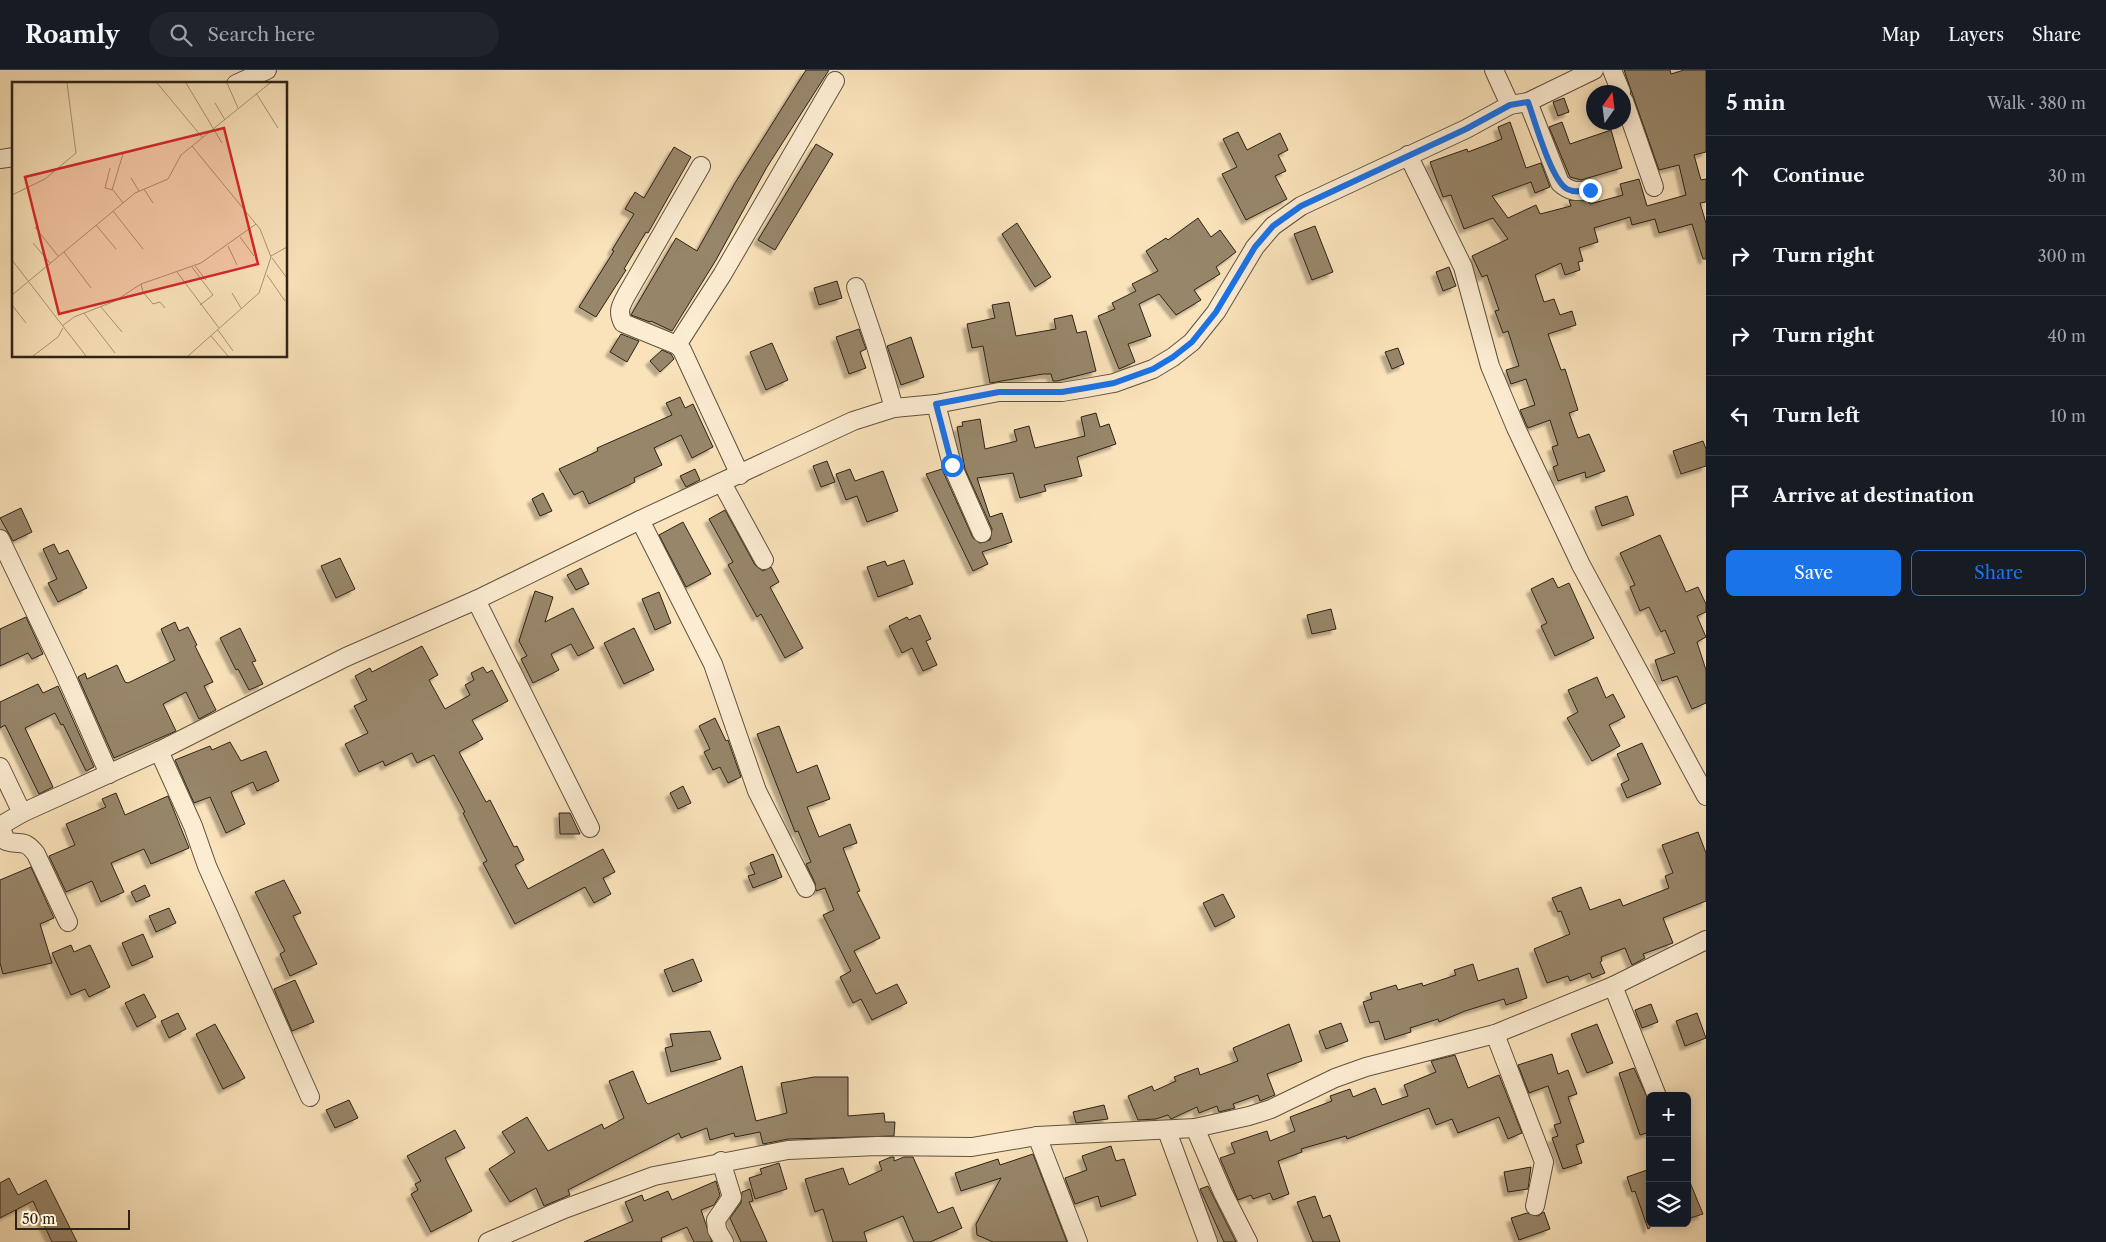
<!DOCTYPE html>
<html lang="en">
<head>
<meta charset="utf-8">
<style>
  body { margin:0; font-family:"Libre Caslon Text",serif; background:#20242c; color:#f1f3f6 }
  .controls { position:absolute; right:15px; bottom:15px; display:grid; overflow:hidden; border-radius:8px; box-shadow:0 2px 12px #0003 }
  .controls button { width:45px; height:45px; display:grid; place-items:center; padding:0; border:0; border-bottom:1px solid #363941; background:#171b24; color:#f1f3f6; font:25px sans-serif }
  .compass { position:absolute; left:1586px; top:15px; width:45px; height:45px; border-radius:50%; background:#171b24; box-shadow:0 2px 12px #0003; rotate:14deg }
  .scale { position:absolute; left:15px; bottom:12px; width:115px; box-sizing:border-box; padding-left:5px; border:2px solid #2d2316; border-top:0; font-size:14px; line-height:18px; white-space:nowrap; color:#2d2316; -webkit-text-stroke:4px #fcecd2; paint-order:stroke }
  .stop { position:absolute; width:15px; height:15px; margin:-11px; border:4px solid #1a73e8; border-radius:50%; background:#fff }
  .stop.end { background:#1a73e8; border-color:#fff; box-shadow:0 1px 5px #0008 }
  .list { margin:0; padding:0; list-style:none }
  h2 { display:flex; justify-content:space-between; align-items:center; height:65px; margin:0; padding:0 20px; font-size:21px }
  h2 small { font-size:16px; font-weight:400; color:#9ea1a6 }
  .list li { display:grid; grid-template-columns:32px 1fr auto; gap:15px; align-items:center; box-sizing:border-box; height:80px; padding:0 20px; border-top:1px solid #363941 }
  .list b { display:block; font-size:19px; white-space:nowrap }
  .list em { font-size:16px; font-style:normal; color:#9ea1a6 }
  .actions { display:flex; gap:10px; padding:15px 20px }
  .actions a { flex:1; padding:11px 0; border:1px solid #1a73e8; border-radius:8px; text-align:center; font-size:18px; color:#1a73e8 }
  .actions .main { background:#1a73e8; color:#fff }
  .icon { flex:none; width:28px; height:28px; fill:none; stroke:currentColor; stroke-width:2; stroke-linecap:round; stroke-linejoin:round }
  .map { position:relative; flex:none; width:1706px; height:1172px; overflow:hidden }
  header { display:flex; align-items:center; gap:30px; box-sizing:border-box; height:70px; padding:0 25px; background:#171b24; border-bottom:1px solid #363941 }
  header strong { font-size:24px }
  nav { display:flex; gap:28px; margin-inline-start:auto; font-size:18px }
  .search { width:350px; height:45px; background:#20242c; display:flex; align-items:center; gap:12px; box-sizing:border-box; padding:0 18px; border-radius:28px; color:#9ea1a6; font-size:19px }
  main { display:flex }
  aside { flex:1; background:#171b24 }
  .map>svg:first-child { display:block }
  .building { fill:#98866b; stroke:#2d2316; filter:url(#shadow) }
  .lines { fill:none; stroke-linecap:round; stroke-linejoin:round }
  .minor-casing { stroke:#60533f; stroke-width:20 }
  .minor { stroke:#fcecd2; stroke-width:18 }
  .route { stroke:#1a73e8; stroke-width:6 }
  .inset-road { fill:none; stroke:#a89678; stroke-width:1 }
  .view { fill:#d62828; fill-opacity:0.15; stroke:#d62828; stroke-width:2.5 }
  .inset-edge { fill:none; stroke:#2d2316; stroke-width:2.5 }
</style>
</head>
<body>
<header>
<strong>Roamly</strong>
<div class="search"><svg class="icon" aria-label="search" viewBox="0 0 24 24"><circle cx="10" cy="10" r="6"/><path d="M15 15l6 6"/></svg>Search here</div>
<nav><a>Map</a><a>Layers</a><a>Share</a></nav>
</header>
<main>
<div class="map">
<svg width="1706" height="1172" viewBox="0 0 1706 1172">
  <defs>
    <filter id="shadow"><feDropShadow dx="-4.5" dy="4.5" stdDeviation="1" flood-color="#0004"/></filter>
  </defs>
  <rect width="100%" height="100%" fill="#fae2ba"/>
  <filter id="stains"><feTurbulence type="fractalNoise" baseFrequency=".004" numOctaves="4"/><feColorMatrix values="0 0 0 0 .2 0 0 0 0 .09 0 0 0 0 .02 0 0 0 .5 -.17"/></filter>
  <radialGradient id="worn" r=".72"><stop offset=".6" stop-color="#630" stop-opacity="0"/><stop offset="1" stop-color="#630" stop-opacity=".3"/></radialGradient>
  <!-- building -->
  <g class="building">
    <polygon points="806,0 829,0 767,97 716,190 672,261 651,251 650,252 631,245 676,168 697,181 735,113"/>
    <polygon points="1624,0 1670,0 1671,4 1684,0 1706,0 1706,82 1694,85 1701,110 1706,109 1706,132 1700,133 1706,153 1706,189 1703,189 1692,154 1659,163 1655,149 1632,155 1630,147 1594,158 1598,172 1579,178 1583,191 1578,192 1580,200 1565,205 1561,193 1535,205 1544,232 1554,229 1560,245 1572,241 1576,255 1548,264 1561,300 1565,299 1578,340 1569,343 1578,368 1589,364 1605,401 1586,408 1585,402 1558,411 1553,397 1558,395 1552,377 1558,375 1550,350 1528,358 1526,354 1520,340 1535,335 1526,309 1511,314 1506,300 1519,296 1508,261 1503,263 1495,241 1499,240 1487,205 1482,207 1472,186 1508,169 1493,148 1464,159 1451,125 1443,127 1430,92 1467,79 1468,82 1502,69 1498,57 1510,52 1526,98 1541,93 1550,117 1535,123 1531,112 1492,126 1508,148 1536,135 1540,144 1571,136 1569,130 1588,131 1590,134 1623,125 1620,114 1639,109 1647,136 1686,125 1679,95 1659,100"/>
    <polygon points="1564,28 1569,42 1558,46 1553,32"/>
    <polygon points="1562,52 1570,74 1611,60 1622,98 1581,110 1570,107 1549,57"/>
    <polygon points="1238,62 1247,80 1280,63 1288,80 1278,85 1286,101 1275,106 1287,129 1246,150 1222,104 1237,97 1223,69"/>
    <polygon points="816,74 833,84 775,180 758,170"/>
    <polygon points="674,77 691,87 648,163 646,162 624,199 626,200 596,247 579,237 614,181 612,180 634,144 625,139 635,122 644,128"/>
    <polygon points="1198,148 1211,167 1220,160 1236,182 1216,197 1220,204 1194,220 1201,230 1176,245 1159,224 1139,234 1151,266 1128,274 1135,292 1119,299 1098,246 1115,239 1112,233 1136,221 1132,214 1158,201 1146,181 1166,168 1168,170"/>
    <polygon points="1017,153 1051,207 1035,217 1002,164"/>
    <polygon points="1315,156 1333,202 1312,210 1294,164"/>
    <polygon points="1449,197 1456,216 1443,221 1436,202"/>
    <polygon points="837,211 842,228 819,235 814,218"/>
    <polygon points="1009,232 1016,266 1056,259 1054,249 1072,245 1077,263 1086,261 1096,301 1057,311 1053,311 1051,304 1043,304 990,313 983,276 972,278 967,254 995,248 992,235"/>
    <polygon points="859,259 866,279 860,282 866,298 849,304 836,267"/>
    <polygon points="621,264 639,271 627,292 610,282"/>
    <polygon points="911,267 924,307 901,315 887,276"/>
    <polygon points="772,273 788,310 766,320 750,282"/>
    <polygon points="1398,278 1404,294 1392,299 1385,282"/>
    <polygon points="662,280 671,284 674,289 660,302 650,291"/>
    <polygon points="680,327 685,338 693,334 713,377 692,388 681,365 654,378 662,395 634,408 635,412 589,434 583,421 574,425 559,399 598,381 597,378 672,345 666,333"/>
    <polygon points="1096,343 1100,357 1109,354 1116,374 1077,387 1082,406 1044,415 1046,421 1020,428 1013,403 977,408 990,447 1002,443 1012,472 982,482 988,494 973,501 926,404 942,399 973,468 980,473 990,470 992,459 965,399 957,357 963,356 962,352 980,349 985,379 1017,371 1014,360 1029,356 1035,378 1085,366 1081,347"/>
    <polygon points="1703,371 1706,379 1706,396 1681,404 1673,381"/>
    <polygon points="827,391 835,412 821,417 813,396"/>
    <polygon points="695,399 700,410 686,417 680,406"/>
    <polygon points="850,399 855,411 883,401 898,441 867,452 857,426 846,430 836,404"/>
    <polygon points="543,423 552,441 540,446 532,429"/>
    <polygon points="1627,426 1634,445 1602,456 1595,437"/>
    <polygon points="21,438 32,462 13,471 0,448"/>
    <polygon points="725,440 755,495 763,501 771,497 779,512 770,517 803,578 785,588 761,544 757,547 728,495 733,492 709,449"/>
    <polygon points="683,452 711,504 686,517 659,465"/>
    <polygon points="1660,465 1686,522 1698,517 1706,534 1706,542 1697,546 1706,567 1697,572 1706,600 1706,633 1692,639 1677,606 1662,611 1655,590 1675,583 1665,560 1661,562 1649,537 1640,541 1630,517 1635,515 1620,483"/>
    <polygon points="54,474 59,484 68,480 87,518 58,532 48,513 57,509 43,479"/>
    <polygon points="340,488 355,519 336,528 321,496"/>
    <polygon points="904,490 913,514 878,527 867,497 885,491 887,496"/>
    <polygon points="581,498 589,514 576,520 567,505"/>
    <polygon points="1553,508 1558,518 1569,513 1594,568 1555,586 1541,556 1547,553 1531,519"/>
    <polygon points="535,521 553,527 545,552 573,538 594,578 578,586 571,574 551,584 559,600 533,613 521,589 527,586 519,571"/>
    <polygon points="659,522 671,553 655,560 642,529"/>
    <polygon points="1331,539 1336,559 1312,564 1307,545"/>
    <polygon points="920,545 931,569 926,571 937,595 923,601 912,578 902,583 889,556 907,547 909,550"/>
    <polygon points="26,547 43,584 32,589 28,583 0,596 0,559"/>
    <polygon points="175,552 179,561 188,557 197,575 195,576 213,612 204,616 216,640 199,649 186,622 163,634 176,661 114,688 78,607 85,603 87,609 117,595 125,612 128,613 175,590 161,559"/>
    <polygon points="240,558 256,591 252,592 263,614 249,620 238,599 236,600 220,568"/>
    <polygon points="634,558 654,600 624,614 604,573"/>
    <polygon points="422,576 438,605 429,610 445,639 470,625 465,615 474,610 471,603 483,597 487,603 492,600 508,631 472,650 483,669 459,682 486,732 490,730 514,777 517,776 524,790 515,795 528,819 603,779 615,802 603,808 611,824 594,833 585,817 515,854 483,793 487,791 463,743 465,742 434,685 417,693 412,683 385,696 383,691 359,702 345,674 368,663 354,636 367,630 355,606 370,598 372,602"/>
    <polygon points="1597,607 1606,628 1613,624 1625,647 1609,655 1620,676 1592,691 1567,648 1578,642 1568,620"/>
    <polygon points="38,614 43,623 58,616 94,697 86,701 63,654 61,655 55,643 25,658 53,717 39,724 10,665 5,655 0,658 0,632"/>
    <polygon points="715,648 726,671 728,670 741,707 728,713 720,697 713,700 704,682 710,679 699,656"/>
    <polygon points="779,656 797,703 817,695 830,729 807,737 819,767 850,754 857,773 843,778 860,821 857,822 880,868 854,881 876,924 897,914 907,933 872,950 861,929 853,933 840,907 851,901 823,845 834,840 825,818 816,821 815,813 806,794 811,792 798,761 795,762 757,664"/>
    <polygon points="230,672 241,691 266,681 279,711 257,721 253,712 231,722 245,754 226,763 210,727 194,733 175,690 210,676 212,680"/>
    <polygon points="1642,673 1661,714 1627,728 1621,714 1629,710 1617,684"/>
    <polygon points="683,716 691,733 678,739 670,723"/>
    <polygon points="116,723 125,745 168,726 189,778 151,794 144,779 111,793 124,822 101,832 92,811 66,822 49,786 75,775 66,754 106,737 102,729"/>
    <polygon points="559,743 570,743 580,764 560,764"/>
    <polygon points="1698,762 1706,783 1706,831 1663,848 1673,873 1643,884 1645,888 1632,895 1625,878 1601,887 1602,891 1600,892 1605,903 1592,908 1590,903 1570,911 1568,906 1547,913 1534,879 1570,864 1561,841 1558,842 1552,828 1581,817 1590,840 1620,829 1623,836 1669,818 1665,806 1673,803 1662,775"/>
    <polygon points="773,784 782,807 753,818 748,806 755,804 750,793"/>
    <polygon points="31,797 54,848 40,854 52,893 3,904 0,893 0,810"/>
    <polygon points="284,810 301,843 293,846 317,894 290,906 280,884 285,881 255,822"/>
    <polygon points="145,815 150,826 136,832 131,822"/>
    <polygon points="1223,824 1235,847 1215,857 1203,833"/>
    <polygon points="169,838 176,853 156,862 149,846"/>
    <polygon points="143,864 153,887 132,896 122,873"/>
    <polygon points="71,875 74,882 90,875 110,917 89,927 85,919 71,925 52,883"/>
    <polygon points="693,889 702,911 673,922 664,900"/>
    <polygon points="1473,894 1478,911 1518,898 1527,928 1506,935 1504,929 1465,941 1439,952 1438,949 1410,958 1411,962 1385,970 1379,951 1370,953 1363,932 1372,929 1370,923 1396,915 1398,920 1422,913 1423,916 1456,905 1454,900"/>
    <polygon points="295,910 314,952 292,961 274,919"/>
    <polygon points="144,924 156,947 137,957 125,933"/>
    <polygon points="1651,934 1658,952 1642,958 1635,940"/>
    <polygon points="178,943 186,959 169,968 161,951"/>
    <polygon points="1697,943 1706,968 1685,976 1676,951"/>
    <polygon points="1341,953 1348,971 1326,979 1319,961"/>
    <polygon points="215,954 245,1008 223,1019 196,964"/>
    <polygon points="1289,954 1302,991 1267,1004 1275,1025 1260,1031 1258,1025 1233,1034 1235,1038 1219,1042 1217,1036 1199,1043 1197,1037 1171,1049 1168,1045 1156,1049 1138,1050 1128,1026 1152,1016 1154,1021 1176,1011 1174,1007 1198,998 1200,1005 1238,991 1233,978"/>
    <polygon points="1597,954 1613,993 1587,1003 1571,964"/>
    <polygon points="710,961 721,989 671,1002 665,978 673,976 670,964"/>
    <polygon points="1552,984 1558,1004 1568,1000 1577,1024 1568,1027 1584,1072 1576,1075 1582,1093 1563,1099 1552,1068 1558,1066 1554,1055 1561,1053 1548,1016 1529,1023 1518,995"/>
    <polygon points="1455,985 1468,1018 1499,1005 1522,1063 1508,1069 1499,1047 1458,1063 1452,1049 1436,1055 1429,1038 1347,1069 1346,1066 1301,1079 1302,1082 1278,1091 1289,1124 1273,1130 1270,1123 1253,1129 1251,1125 1238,1130 1220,1088 1235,1083 1231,1073 1267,1061 1270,1071 1295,1061 1290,1047 1332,1031 1330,1026 1350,1019 1353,1027 1375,1018 1382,1035 1408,1026 1404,1015 1436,1002 1431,991"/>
    <polygon points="742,996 756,1051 787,1043 781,1013 814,1007 848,1007 848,1046 884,1043 885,1052 895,1052 894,1066 788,1069 763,1074 760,1062 735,1067 734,1063 710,1070 707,1058 681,1068 679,1063 568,1120 570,1125 544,1136 536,1118 510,1132 489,1099 515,1082 502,1062 527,1047 548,1081 602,1054 604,1059 624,1048 609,1011 633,1001 646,1032 648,1034"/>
    <polygon points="1634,998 1650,1034 1650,1062 1640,1065 1619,1003"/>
    <polygon points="349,1030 358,1048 335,1058 326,1040"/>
    <polygon points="1104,1035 1108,1049 1076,1053 1073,1042"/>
    <polygon points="455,1060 465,1078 445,1088 472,1141 431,1162 411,1124 418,1120 415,1114 421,1111 407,1086"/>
    <polygon points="1111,1076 1116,1091 1124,1089 1136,1125 1101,1137 1098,1126 1075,1134 1065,1108 1087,1100 1082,1086"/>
    <polygon points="1033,1084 1067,1172 993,1172 977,1165 976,1154 1001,1108 961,1121 955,1103 998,1089 1000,1095"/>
    <polygon points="891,1087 894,1087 894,1091 904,1087 913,1087 938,1143 953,1137 962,1158 930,1172 914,1172 903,1146 864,1162 867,1172 833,1172 823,1139 815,1142 805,1109 843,1098 849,1115 882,1100 879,1092"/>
    <polygon points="779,1093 787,1119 755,1129 749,1108 762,1104 760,1099"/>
    <polygon points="1531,1097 1528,1119 1508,1122 1504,1102"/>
    <polygon points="1650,1099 1650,1158 1648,1159 1635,1121 1632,1122 1627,1107"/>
    <polygon points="1687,1105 1703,1144 1687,1149"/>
    <polygon points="9,1108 18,1125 46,1110 77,1172 52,1172 33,1131 0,1148 0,1113"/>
    <polygon points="716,1111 720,1125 714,1135 701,1140 712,1172 694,1172 687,1157 661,1168 662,1172 584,1172 633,1151 625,1132 642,1125 644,1131 668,1121 672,1130"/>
    <polygon points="1208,1116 1236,1172 1224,1172 1200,1119"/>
    <polygon points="750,1119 753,1131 749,1132 767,1172 741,1172 730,1148 741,1133 742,1122"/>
    <polygon points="1315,1126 1323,1148 1330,1145 1340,1172 1313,1172 1297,1132"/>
    <polygon points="1544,1142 1550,1159 1519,1170 1511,1148 1527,1143 1538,1146"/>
  </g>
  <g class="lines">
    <defs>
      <g id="minor">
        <polyline points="1494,0 1510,35"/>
        <polyline points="1612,0 1621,22"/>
        <polyline points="236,14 267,0"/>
        <polyline points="1624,31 1654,117"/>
        <path d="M1528 32 1560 113C1570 122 1577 122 1590 120"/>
        <polyline points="1408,85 1463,197 1490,296 1516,358 1581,495 1706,726"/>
        <polyline points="0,89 14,87"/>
        <path d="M701 96 627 224C621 235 617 241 623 253L677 275 682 280 740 405"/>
        <polyline points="856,217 875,273 894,338"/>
        <polyline points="677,275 722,205 835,11"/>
        <polyline points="936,334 952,395 982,463"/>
        <polyline points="722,413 764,490"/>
        <polyline points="640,450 713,594 757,721 806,818"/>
        <polyline points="0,469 64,602 109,704"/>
        <polyline points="476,530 590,758"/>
        <polyline points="159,681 193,756 207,796 310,1027"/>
        <polyline points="0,697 22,743"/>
        <path d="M68 852 36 784C24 768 21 776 6 771L0 756 22 743 159 681 346 587 476 530 640 450 853 351 894 338 936 334 999 322H1062L1086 318 1114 313 1153 299 1173 287 1192 272 1216 242 1255 177 1273 156 1301 136 1466 59 1510 35 1528 32 1594 0"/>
        <polyline points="1613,916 1657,1026"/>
        <polyline points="1495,964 1544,1092 1535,1136"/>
        <polyline points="1195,1058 1223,1123 1248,1172"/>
        <polyline points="1167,1061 1208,1172"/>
        <polyline points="1037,1066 1078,1172"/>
        <polyline points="721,1091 732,1127 716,1150 717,1160 724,1172"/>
        <polyline points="488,1172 564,1139 654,1106 788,1080 877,1076 972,1077 1037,1066 1195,1058 1249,1046 1271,1039 1335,1008 1366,997 1495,964 1613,916 1706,870"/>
      </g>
    </defs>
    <!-- minor casing -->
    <use href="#minor" class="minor-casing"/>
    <!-- minor -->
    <use href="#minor" class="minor"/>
  </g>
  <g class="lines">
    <!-- route -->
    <path class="route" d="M952 395 936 334 999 322H1062L1086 318 1114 313 1153 299 1173 287 1192 272 1216 242 1255 177 1273 156 1301 136 1466 59 1510 35 1528 32C1535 51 1551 110 1567 119 1574 123 1583 121 1590 120"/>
  </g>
  <!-- overview -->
  <g transform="translate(12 12)">
    <rect width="275" height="275" fill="#fae2ba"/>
    <path class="inset-road" d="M145 1 190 55M174 1 210 61M215 1 226 26M244 11 266 46M203 21 213 38M98 86 93 106 101 108 111 121M119 96 127 109M132 107 141 121M100 108 111 72M0 113 33 97 64 71 55 1M101 129 131 167M84 143 104 167M23 145 46 174M228 155 242 174M21 161 38 181M216 164 225 183M52 170 79 206M259 174 275 165M260 176 275 196M0 178 74 274M183 184 194 198M180 185 201 213 188 223M165 190 207 246M255 193 273 219M129 202 131 210 141 222 148 220 153 226M220 211 229 226M0 213 123 111 156 97 169 73 258 1M0 223 14 241M89 225 110 250M72 231 103 271M50 244 62 235 103 219 129 202 189 181 244 142M206 248 221 269M199 254 216 274M21 274 46 255 51 246M176 274 247 211 259 175 248 147 180 64"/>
    <path class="view" d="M212 46 246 182 47 232 13 95Z"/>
    <rect width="275" height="275" class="inset-edge"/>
  </g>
  <rect width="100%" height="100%" filter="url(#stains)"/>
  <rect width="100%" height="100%" fill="url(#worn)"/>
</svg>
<div class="controls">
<button>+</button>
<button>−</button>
<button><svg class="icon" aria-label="layers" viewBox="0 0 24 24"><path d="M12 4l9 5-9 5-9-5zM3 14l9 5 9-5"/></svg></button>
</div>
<svg class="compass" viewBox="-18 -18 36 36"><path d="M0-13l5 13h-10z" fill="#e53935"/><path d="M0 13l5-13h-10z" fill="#9ea1a6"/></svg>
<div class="scale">50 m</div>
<div class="stop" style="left:952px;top:395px"></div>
<div class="stop end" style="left:1590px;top:120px"></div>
</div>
<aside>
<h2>5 min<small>Walk · 380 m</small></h2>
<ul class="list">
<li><svg class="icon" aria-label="ahead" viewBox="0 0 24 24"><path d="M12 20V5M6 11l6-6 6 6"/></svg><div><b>Continue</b></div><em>30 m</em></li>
<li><svg class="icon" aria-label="right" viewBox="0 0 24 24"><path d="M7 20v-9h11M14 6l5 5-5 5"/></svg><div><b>Turn right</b></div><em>300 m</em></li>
<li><svg class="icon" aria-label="right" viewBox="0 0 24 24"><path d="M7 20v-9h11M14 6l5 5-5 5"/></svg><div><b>Turn right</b></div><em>40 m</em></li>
<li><svg class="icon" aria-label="left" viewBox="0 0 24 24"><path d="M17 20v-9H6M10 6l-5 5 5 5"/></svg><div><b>Turn left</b></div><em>10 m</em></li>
<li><svg class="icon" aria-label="arrive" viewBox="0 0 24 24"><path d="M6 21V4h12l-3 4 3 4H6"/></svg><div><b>Arrive at destination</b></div></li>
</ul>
<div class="actions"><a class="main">Save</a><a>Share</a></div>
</aside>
</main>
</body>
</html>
